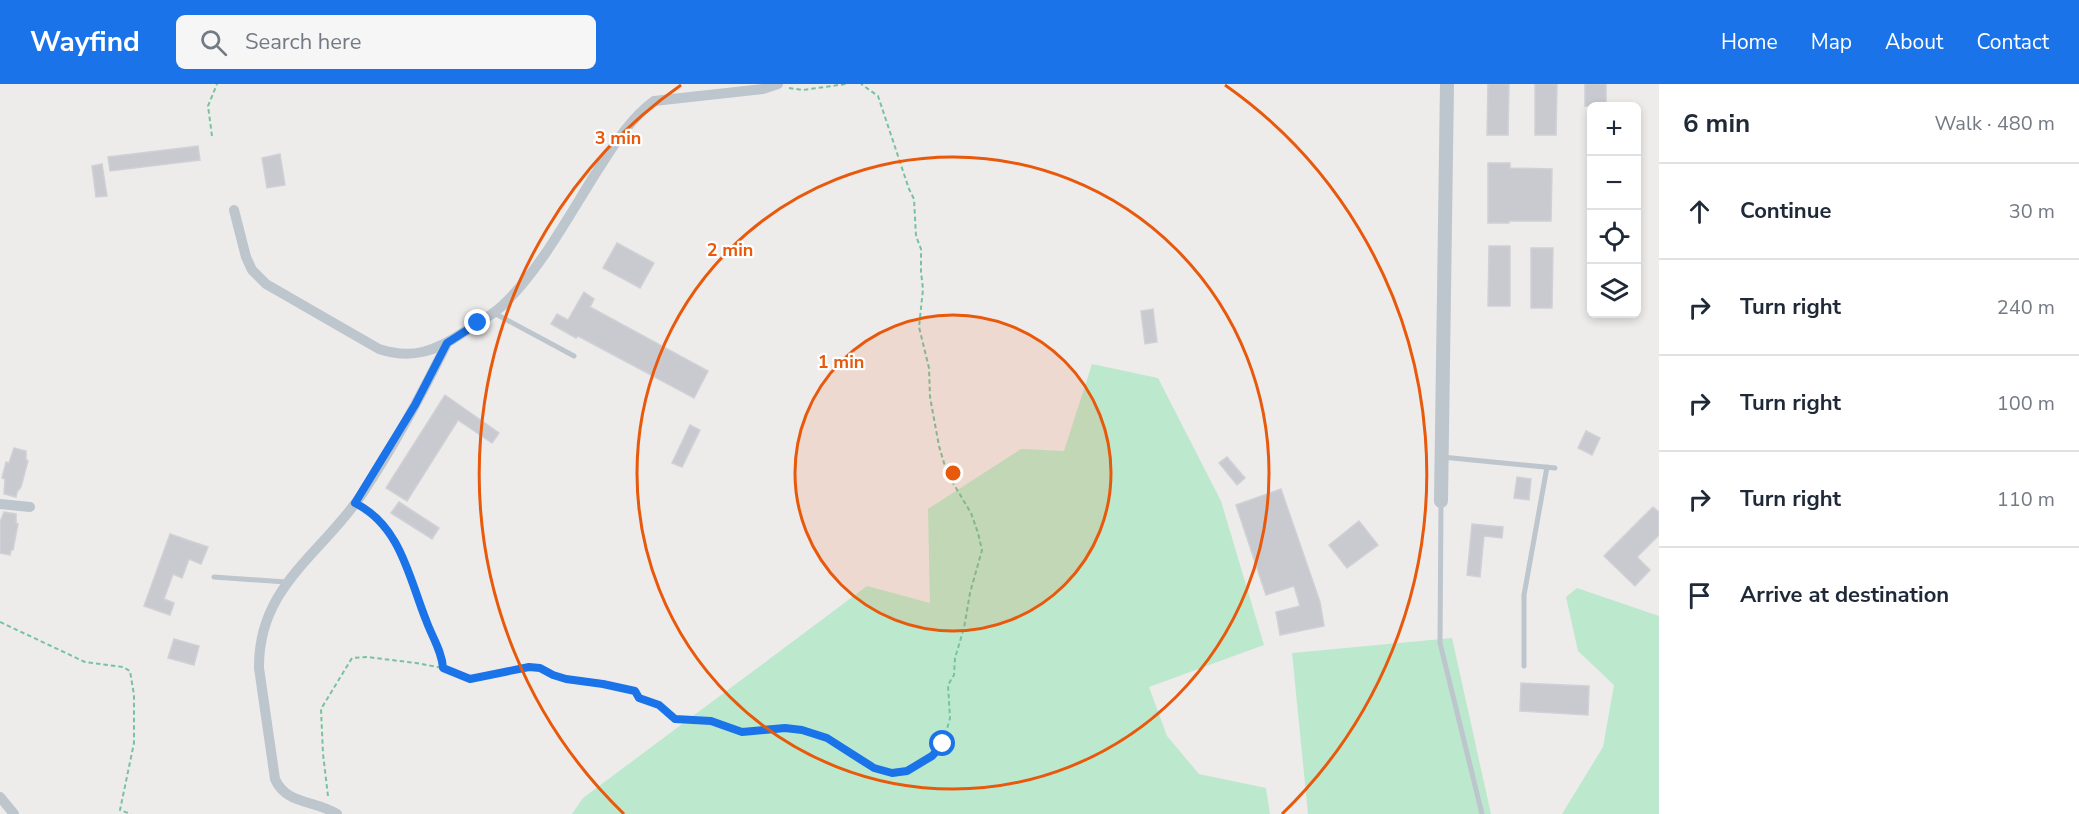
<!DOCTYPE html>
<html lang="en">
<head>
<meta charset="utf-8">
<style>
  body { margin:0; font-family:"Nunito Sans",sans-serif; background:#f6f6f7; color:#1f2937 }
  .controls { position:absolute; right:18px; top:18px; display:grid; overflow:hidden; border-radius:9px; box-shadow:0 3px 9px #0003 }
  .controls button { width:54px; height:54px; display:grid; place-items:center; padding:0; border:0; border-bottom:2px solid #e0e1e3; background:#fff; color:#1f2937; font:30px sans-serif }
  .stop { position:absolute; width:18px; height:18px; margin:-14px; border:4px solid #1a73e8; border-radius:50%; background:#fff }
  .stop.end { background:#1a73e8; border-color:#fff; box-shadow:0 2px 6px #0008 }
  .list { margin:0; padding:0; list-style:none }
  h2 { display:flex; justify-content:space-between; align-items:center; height:78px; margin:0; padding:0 24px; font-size:26px }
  h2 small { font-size:20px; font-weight:400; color:#747a83 }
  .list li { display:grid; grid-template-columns:39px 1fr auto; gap:18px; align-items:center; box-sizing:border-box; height:96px; padding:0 24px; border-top:2px solid #e0e1e3 }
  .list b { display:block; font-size:22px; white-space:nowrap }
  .list em { font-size:20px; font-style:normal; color:#747a83 }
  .icon { flex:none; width:33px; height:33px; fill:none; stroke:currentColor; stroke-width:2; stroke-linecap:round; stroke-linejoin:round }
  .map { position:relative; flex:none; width:1659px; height:730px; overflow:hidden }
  header { display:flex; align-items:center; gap:36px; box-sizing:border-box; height:84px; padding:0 30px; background:#1a73e8; color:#fff }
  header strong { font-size:28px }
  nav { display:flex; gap:33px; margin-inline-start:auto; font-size:21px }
  .search { width:420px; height:54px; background:#f6f6f7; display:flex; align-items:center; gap:15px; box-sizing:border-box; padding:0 21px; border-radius:9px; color:#747a83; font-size:22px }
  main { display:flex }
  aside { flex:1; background:#fff }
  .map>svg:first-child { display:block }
  .green { fill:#bce9ce }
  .building { fill:#c8cad0; stroke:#d0d1d6; stroke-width:1.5 }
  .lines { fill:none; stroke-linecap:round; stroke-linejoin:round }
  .path { stroke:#78c39f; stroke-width:2; stroke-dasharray:4.5 3; stroke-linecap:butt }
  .service { stroke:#bdc5cd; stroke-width:5 }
  .minor { stroke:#bdc5cd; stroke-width:10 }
  .tertiary { stroke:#bdc5cd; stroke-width:14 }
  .route { stroke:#1a73e8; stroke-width:8 }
  .ring { fill:none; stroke:#e8590c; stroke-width:3 }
  .centre { fill:#e8590c; stroke:#fff; stroke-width:3 }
  .ring-label { font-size:18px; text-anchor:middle; font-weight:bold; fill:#e8590c; stroke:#fff; stroke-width:4.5; stroke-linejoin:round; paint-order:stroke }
</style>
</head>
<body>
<header>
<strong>Wayfind</strong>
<div class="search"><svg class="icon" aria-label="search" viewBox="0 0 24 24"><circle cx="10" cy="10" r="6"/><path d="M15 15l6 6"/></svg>Search here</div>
<nav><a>Home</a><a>Map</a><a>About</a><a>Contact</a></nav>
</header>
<main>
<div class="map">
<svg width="1659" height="730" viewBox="0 0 1659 730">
  <rect width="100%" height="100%" fill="#eeebeb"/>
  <!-- green -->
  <g class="green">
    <polygon points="1092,280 1158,294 1221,417 1264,561 1149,603 1167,652 1199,690 1266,704 1270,730 572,730 583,714 867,502 930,519 928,425 1021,365 1064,367"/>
    <polygon points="1577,504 1659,532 1659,730 1562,730 1603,663 1614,601 1578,567 1566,513"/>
    <polygon points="1452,554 1491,730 1308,730 1292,569"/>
  </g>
  <!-- building -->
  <g class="building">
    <polygon points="1488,0 1509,0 1508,51 1487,51"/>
    <polygon points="1535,0 1557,0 1556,51 1535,51"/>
    <rect x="1585" y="0" width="21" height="22"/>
    <polygon points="198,62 200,76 110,87 108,73"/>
    <polygon points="280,70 285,101 267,104 262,74"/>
    <polygon points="1488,79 1510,79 1510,84 1552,85 1551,137 1509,137 1509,139 1488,139"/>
    <polygon points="102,80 107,112 96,113 92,82"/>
    <polygon points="617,159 654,179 640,204 603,184"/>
    <polygon points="1489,162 1510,162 1510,222 1488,222"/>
    <polygon points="1531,164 1553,164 1552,224 1531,224"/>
    <polygon points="584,208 594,215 590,223 708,287 694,314 578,252 576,254 551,240 557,230 568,236"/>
    <polygon points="1153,225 1157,258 1145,260 1141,227"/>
    <polygon points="445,311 499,349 492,359 458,336 407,417 386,404"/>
    <polygon points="690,341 700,346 682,383 672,379"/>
    <polygon points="1586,347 1600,354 1592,371 1578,364"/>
    <polygon points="14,364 26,367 26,376 28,377 21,403 17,408 16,413 4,410 5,395 2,394 6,378 9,379"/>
    <polygon points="1227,373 1245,394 1237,401 1219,379"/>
    <polygon points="1517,393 1531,395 1529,416 1514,414"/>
    <polygon points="1281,405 1320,518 1324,542 1280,551 1276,528 1300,522 1294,502 1266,511 1236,421"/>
    <polygon points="399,418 439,444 432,455 391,429"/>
    <polygon points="1653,423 1659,428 1659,451 1637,473 1650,486 1635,502 1604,472"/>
    <polygon points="4,428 16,430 16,439 18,440 13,466 11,466 10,471 0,469 0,438"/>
    <polygon points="1359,437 1378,461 1347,484 1329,461"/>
    <polygon points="1472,440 1503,443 1502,454 1484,452 1480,493 1467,491"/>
    <polygon points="170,450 208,463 201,480 189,475 182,494 173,490 164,515 174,519 170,531 144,522"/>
    <polygon points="174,555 199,562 194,581 168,574"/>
    <polygon points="1521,599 1589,602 1588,631 1520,627"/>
  </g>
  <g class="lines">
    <!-- path -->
    <g class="path">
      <polyline points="789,4 803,6 846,0"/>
      <polyline points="212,52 208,22 217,0"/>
      <path d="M366 425C372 430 378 435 383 441 407 467 413 505 426 537 432 553 442 567 443 584"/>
      <polyline points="0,538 85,578 123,583 130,587 134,611 134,659 120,726 131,730"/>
      <polyline points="328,712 323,670 321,625 352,574 367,573 416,579 443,584 470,595 529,583 540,584 553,591 566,595 603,600 635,607 639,614 659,621 675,635 711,637 742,647 785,644 802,647 827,654 874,684 892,689 907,687 932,672 943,660 950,634 948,601 954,591 955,574 964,544 970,509 982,466 978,449 971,429 947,389 939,362 930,313 929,284 919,243 923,205 921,188 921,165 916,152 914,115 909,105 878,12 861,0"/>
    </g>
    <!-- service -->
    <g class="service">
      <polyline points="494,229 574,272"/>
      <polyline points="1442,373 1555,384"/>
      <polyline points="1441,419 1440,559 1482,730"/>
      <polyline points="214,493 286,498"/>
      <polyline points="1524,582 1524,511 1547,383"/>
    </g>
    <!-- minor -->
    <g class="minor">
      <path d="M234 126 246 173 252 186 266 200 379 265C412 276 436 267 464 248 476 240 491 232 502 222 539 187 567 135 594 92 611 66 628 36 654 17L763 5 778 0"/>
      <polyline points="0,420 30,423"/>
      <polyline points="0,713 14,730"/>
      <path d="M337 730C316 716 286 721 275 695L259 584C258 501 324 469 364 407 395 360 422 310 447 259"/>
    </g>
    <!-- tertiary -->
    <polyline class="tertiary" points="1441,417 1447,0"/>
  </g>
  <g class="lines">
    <!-- route -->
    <path class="route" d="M478 239 447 259 415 321 355 419C401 442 409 494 426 536 432 553 442 567 443 584L470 595 529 583 540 584 553 591 566 595 603 600 635 607 639 614 659 621 675 635 711 637 742 648 785 644 802 646 827 654 874 684 892 689 907 687 932 672 943 660"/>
  </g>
  <!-- distance rings -->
  <circle cx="953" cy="389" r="158" fill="#e8590c" fill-opacity=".12"/>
  <g class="ring">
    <circle cx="953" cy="389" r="158"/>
    <circle cx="953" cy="389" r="316"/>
    <path d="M624 730A474 474 0 0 1 681 1M1225 1A474 474 0 0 1 1282 730"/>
  </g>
  <circle cx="953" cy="389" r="9" class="centre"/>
  <g class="ring-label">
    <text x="618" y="60">3 min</text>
    <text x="730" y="172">2 min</text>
    <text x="841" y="284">1 min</text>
  </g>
</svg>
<div class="controls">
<button>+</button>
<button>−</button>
<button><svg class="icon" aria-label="locate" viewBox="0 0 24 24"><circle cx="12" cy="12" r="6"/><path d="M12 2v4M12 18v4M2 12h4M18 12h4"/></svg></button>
<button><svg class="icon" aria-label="layers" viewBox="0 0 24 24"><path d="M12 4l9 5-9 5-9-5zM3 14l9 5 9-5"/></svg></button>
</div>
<div class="stop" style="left:943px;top:660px"></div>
<div class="stop end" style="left:478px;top:239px"></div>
</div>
<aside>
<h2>6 min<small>Walk · 480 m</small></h2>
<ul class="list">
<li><svg class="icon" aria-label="ahead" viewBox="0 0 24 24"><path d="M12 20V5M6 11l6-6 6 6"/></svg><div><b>Continue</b></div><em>30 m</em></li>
<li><svg class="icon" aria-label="right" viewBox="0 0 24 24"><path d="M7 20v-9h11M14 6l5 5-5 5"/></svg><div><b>Turn right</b></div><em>240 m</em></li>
<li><svg class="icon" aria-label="right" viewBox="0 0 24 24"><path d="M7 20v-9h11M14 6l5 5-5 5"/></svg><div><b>Turn right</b></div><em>100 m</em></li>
<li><svg class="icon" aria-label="right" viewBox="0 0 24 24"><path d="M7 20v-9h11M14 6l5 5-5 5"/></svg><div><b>Turn right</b></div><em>110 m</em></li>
<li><svg class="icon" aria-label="arrive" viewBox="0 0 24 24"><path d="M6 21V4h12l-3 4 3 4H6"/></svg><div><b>Arrive at destination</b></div></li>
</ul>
</aside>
</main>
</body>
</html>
